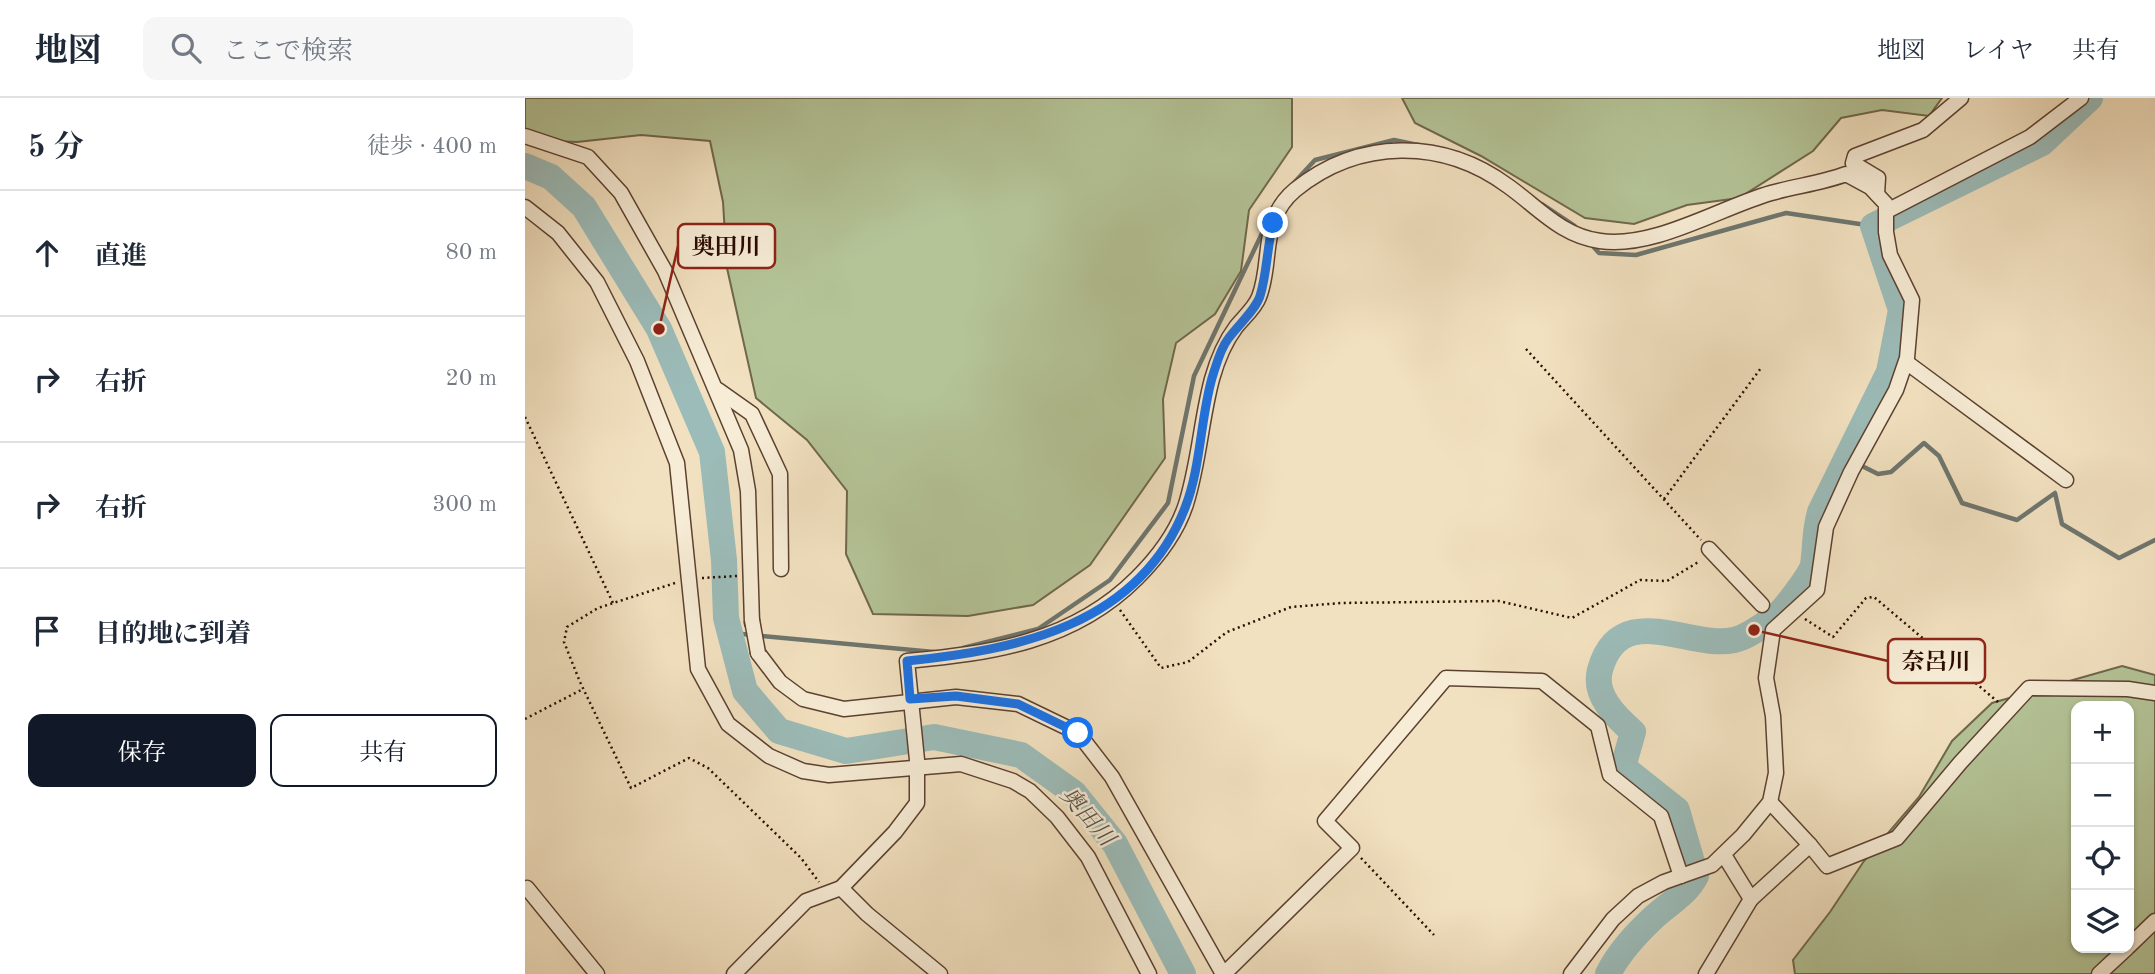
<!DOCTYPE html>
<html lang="ja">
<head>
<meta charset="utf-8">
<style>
  body { margin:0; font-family:"Old Standard TT","Noto Serif JP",serif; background:#f6f6f7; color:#1f2937 }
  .controls { position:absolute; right:21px; bottom:21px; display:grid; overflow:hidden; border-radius:14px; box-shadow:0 2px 5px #0004 }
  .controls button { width:63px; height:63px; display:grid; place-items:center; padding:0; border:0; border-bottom:2px solid #e0e1e3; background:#fff; color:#1f2937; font:35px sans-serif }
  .stop { position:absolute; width:21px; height:21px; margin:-16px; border:5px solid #1a73e8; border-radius:50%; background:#fff }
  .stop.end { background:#1a73e8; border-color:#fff; box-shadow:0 2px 7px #0008 }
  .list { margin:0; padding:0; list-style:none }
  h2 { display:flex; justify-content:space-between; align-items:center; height:91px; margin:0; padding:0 28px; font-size:30px }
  h2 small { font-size:23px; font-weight:400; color:#747a83 }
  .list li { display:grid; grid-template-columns:46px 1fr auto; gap:21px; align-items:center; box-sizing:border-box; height:126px; padding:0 28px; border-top:2px solid #e0e1e3 }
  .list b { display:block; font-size:26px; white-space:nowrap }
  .list em { font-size:23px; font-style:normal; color:#747a83 }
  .actions { display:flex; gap:14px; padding:21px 28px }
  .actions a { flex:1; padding:16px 0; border:2px solid #111827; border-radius:14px; text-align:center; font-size:24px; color:#111827 }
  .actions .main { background:#111827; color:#fff }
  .icon { flex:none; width:38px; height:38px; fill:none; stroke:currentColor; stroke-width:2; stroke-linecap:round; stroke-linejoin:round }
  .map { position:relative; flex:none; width:1630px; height:876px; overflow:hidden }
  header { display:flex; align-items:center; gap:42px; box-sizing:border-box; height:98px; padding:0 35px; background:#fff; border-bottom:2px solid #e0e1e3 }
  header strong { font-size:33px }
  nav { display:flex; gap:38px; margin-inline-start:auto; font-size:24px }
  .search { width:490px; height:63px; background:#f6f6f7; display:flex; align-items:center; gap:18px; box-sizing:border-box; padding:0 24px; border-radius:14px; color:#747a83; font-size:26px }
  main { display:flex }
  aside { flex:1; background:#fff }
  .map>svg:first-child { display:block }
  .green { fill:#b4c497; stroke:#6f684c; stroke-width:2; fill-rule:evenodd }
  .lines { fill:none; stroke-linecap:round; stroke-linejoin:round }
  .stream { stroke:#6e766f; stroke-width:4.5 }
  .river { stroke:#9cbcb9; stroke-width:26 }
  .street-casing { stroke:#5c4130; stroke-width:17 }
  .path { stroke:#2a0c00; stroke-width:2.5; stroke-dasharray:2 3.5; stroke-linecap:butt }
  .street { stroke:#f7ecd6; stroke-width:14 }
  .street-bridge-casing { stroke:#5c4130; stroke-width:17; stroke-linecap:butt }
  .street-bridge { stroke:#f7ecd6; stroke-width:14 }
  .route { stroke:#1a73e8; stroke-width:9 }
  .labels { text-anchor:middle; stroke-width:5; stroke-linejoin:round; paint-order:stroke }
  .water-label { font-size:23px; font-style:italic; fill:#58524a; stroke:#f7ecd6 }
  .leader { fill:none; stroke:#8f2418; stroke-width:2.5 }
  .callout-dot { fill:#8f2418; stroke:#f7ecd6; stroke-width:2.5 }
  .callout { fill:#f7ecd6; stroke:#8f2418; stroke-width:2.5 }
  .callout-label { font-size:23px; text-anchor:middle; font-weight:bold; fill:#2a0c00 }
</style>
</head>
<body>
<header>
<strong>地図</strong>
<div class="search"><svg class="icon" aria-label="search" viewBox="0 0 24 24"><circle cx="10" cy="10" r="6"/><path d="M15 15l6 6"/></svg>ここで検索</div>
<nav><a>地図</a><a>レイヤ</a><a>共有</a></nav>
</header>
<main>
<aside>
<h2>5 分<small>徒歩 · 400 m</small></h2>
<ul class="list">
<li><svg class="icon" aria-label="ahead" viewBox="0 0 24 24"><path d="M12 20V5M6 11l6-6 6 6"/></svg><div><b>直進</b></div><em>80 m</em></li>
<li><svg class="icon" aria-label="right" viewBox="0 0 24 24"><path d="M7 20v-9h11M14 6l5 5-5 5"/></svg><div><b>右折</b></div><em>20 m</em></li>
<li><svg class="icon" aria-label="right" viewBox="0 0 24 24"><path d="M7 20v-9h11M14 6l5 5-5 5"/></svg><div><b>右折</b></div><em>300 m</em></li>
<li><svg class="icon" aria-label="arrive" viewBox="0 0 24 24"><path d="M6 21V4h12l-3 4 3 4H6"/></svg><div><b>目的地に到着</b></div></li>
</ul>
<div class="actions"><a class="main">保存</a><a>共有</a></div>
</aside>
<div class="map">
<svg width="1630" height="876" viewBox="0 0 1630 876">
  <rect width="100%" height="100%" fill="#f2e1c0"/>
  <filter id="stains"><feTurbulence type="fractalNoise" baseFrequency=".00286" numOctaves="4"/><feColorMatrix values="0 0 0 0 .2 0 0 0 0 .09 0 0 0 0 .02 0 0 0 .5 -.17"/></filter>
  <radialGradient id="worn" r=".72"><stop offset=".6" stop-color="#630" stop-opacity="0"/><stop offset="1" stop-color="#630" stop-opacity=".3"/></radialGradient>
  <!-- green -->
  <g class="green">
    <polygon points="0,0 767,0 767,49 724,112 716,173 690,216 651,245 638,301 640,360 565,467 508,507 443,518 348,516 321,456 322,393 282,342 231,300 202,170 198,104 185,43 116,37 52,44 0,42"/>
    <polygon points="877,0 1417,0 1404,18 1357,12 1316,20 1288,53 1214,100 1162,107 1109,126 1060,120 956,58 890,25"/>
    <path d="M1597 568 1630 577V876H1270L1268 862 1305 814 1339 763 1394 699 1427 643 1467 605ZM1551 608H1604V850H1551Z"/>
  </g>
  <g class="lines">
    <!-- stream -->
    <g class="stream">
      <polyline points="766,88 790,62 869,42 893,47"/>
      <polyline points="1017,106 1050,128"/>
      <polyline points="1065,145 1074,155 1111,157 1261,115 1348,128"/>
      <polyline points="1323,361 1353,376 1366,374 1399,345 1414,358 1437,405 1492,422 1530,395 1537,426 1594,460 1630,442"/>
      <polyline points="206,535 409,554"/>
      <polyline points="438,550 513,531 585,482 643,405 669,278 741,127"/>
    </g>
    <!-- river -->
    <g class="river">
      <polyline points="0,68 26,79 59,109 134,231 187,354 199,462 201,520 220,593 254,633 321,653 409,639 496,657 549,695 590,746 658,876"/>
      <path d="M1083 876C1094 854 1110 837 1128 820 1143 806 1162 796 1171 778L1152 712 1098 669 1108 634C1091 619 1068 597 1075 572 1095 500 1165 552 1209 542 1223 539 1240 526 1251 518 1259 512 1287 475 1288 467 1291 447 1289 435 1295 414L1364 274 1376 212 1348 128 1517 45 1565 0"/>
    </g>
    <defs>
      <g id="street">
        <polyline points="0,38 63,59 96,95 140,173 216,352 223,393 227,525"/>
        <polyline points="1352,96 1353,80 1328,65 1330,58 1398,32 1436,0"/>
        <polyline points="0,109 33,135 72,184 112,263 152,365 173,571 203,626 244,658 278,673 304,677 436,666 488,683 505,693 532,719 563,759 624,876"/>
        <polyline points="1362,113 1505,39 1556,0"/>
        <polyline points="1381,264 1541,382"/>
        <polyline points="193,292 227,316 255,376 256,471"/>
        <polyline points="1184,451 1237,507"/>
        <polyline points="233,555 255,584 278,601 319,611 431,599 493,606 553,635 587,679 698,876"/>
        <polyline points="1285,747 1302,768 1372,740 1435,665 1504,590 1603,591 1630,595"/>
        <polyline points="316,790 342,816 415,876"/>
        <polyline points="0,791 2,790 72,876"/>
        <polyline points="1226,801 1285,747 1245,704"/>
        <polyline points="1604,848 1630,823"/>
        <path d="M209 876 281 803 316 790 370 734 392 705V662L382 563C468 555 548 544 612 480 632 460 652 434 661 406 674 365 676 322 687 281 692 263 699 245 711 229 718 220 730 210 734 199 748 164 734 122 770 92 834 40 918 40 983 88 1014 110 1035 137 1075 143 1129 151 1194 110 1246 95 1271 88 1297 85 1321 76L1345 89 1361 106V134L1365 157 1387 202 1382 260 1371 292 1326 374 1301 429 1292 492 1248 532 1241 580 1248 618 1251 675 1245 704 1218 737 1187 767 1139 784 1113 798 1088 821 1046 876"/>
        <polyline points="699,876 827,750 800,723 921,580 1017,583 1073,628 1085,677 1136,718 1156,778"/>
        <polyline points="1181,876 1226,801 1199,757"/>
        <polyline points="1574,876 1602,850"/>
      </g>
    </defs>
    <!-- street casing -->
    <use href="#street" class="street-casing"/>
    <!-- path -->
    <g class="path">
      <polyline points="1001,251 1176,442"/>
      <polyline points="0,319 88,505"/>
      <polyline points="1139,401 1236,270"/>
      <polyline points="177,480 212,478"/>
      <polyline points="150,485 73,510 42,529 39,544 55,584 106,690 164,660 183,670 276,760 294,784"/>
      <polyline points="595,512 636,570 663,564 702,534 766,509 816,505 974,503 1047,520 1115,482 1142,483 1175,463"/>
      <polyline points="1280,521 1308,539 1341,500 1349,499 1473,604"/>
      <polyline points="0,621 58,591"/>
      <polyline points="836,760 909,837"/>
    </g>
    <!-- street -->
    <use href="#street" class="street"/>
    <defs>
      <polyline id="street-bridge" points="227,522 233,555"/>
    </defs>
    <!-- street-bridge casing -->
    <use href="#street-bridge" class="street-bridge-casing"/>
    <!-- street-bridge -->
    <use href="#street-bridge" class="street-bridge"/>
  </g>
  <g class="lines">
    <!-- route -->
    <path class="route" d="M553 635 493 606 431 598 385 601 382 563C493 552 614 527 660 410 676 369 675 323 687 280 691 268 695 251 703 241 712 228 730 213 735 198 742 176 742 149 748 125"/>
  </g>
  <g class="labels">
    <!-- water labels -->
    <g class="water-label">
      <text transform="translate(563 718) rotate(49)" y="8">奥田川</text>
    </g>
  </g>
  <!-- callouts -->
  <path class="leader" d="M134 231L153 148M1229 532L1363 563"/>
  <g class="callout-dot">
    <circle cx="134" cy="231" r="7"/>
    <circle cx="1229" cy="532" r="7"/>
  </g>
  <g class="callout">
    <rect x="153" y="126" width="97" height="44" rx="7"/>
    <rect x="1363" y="541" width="97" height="44" rx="7"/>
  </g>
  <g class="callout-label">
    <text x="201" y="156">奥田川</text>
    <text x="1411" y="571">奈呂川</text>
  </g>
  <rect width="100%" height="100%" filter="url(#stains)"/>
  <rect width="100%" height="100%" fill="url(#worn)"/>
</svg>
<div class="controls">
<button>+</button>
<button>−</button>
<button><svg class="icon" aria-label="locate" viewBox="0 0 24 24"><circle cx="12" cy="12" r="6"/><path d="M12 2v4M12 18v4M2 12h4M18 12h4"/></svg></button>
<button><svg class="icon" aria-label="layers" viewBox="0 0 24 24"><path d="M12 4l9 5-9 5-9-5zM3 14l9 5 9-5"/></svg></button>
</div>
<div class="stop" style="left:553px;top:635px"></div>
<div class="stop end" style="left:748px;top:125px"></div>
</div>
</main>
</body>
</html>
